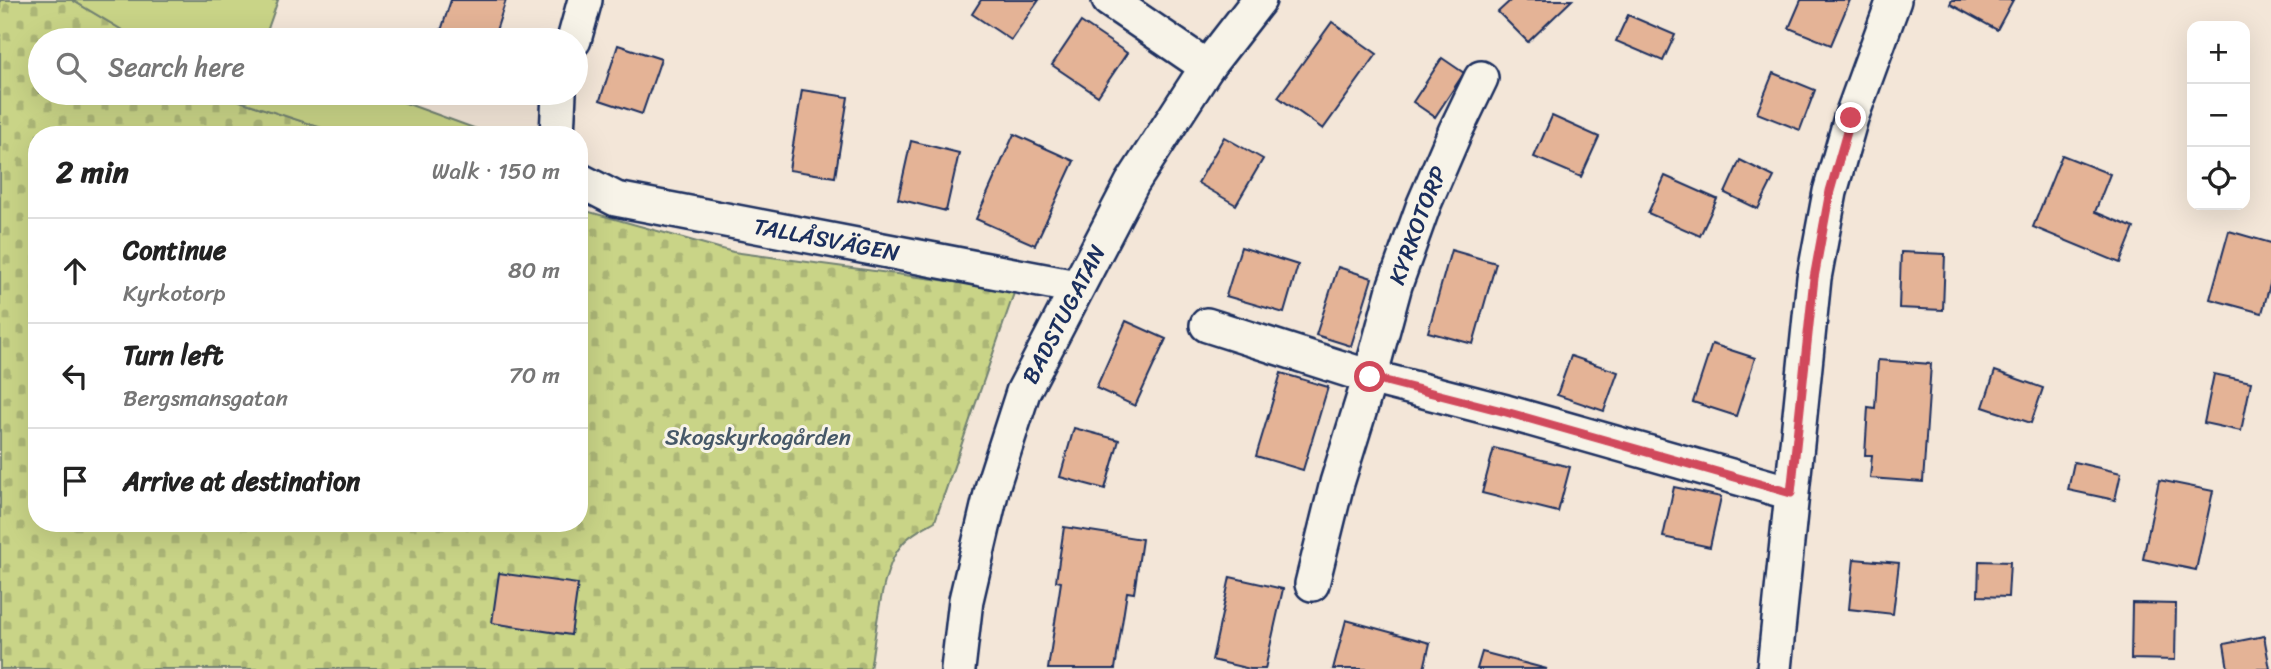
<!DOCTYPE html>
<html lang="en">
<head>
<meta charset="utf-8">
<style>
  body { margin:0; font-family:Sriracha,sans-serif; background:#f2f2f2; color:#222 }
  .controls { position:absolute; right:21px; top:21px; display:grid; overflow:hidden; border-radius:14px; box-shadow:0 7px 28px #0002 }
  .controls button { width:63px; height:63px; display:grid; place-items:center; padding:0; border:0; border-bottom:2px solid #e0e0e0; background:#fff; color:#222; font:35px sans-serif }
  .stop { position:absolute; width:21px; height:21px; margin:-16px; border:5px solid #d1495b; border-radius:50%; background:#fff }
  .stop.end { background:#d1495b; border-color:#fff; box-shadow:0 2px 7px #0008 }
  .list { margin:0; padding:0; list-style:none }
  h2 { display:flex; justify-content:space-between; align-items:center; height:91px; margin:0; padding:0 28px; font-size:30px }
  h2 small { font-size:23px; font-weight:400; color:#767676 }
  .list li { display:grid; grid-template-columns:46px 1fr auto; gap:21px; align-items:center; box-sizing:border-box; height:105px; padding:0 28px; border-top:2px solid #e0e0e0 }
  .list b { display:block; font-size:26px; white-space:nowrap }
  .list p { margin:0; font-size:23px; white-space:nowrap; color:#767676 }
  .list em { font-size:23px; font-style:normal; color:#767676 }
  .icon { flex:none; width:38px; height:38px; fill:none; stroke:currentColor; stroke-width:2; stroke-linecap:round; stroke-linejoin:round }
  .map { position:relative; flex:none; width:2271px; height:669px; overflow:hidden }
  .search { position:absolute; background:#fff; box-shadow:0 7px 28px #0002; left:28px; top:28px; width:560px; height:77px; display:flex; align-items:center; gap:18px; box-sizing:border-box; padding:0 24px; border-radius:38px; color:#767676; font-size:26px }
  .panel { position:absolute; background:#fff; box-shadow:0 7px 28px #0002; left:28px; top:126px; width:560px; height:406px; border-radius:28px }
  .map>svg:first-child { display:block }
  .cemetery { fill:url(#cemetery-stones); stroke:#728272; stroke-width:2 }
  .park { fill:#c9d487; stroke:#728272; stroke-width:2 }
  .building { fill:#e4b396; stroke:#1b2f5e; stroke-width:2 }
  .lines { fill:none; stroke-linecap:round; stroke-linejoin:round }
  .minor-casing { stroke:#1b2f5e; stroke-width:38 }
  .minor { stroke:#f7f3e8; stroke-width:33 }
  .route { stroke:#d1495b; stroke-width:9 }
  .labels { text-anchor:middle; stroke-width:6; stroke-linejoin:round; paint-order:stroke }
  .street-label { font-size:23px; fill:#1b2f5e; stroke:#f7f3e8 }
  .park-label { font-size:23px; fill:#465868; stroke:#f7f3e8 }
</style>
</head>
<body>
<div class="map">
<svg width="2271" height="669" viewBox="0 0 2271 669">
  <defs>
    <pattern id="cemetery-stones" width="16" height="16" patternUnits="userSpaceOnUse" patternTransform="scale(1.75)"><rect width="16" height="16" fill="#c9d487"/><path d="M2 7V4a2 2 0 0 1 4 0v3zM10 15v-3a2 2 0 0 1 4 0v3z" fill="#acb677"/></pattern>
  </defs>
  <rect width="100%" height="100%" fill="#f3e6d8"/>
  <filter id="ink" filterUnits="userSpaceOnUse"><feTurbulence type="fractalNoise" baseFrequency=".0143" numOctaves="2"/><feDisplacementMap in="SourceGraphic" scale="14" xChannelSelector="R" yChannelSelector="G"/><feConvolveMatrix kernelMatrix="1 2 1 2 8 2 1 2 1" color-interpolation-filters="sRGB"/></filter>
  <g filter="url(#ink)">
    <!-- cemetery -->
    <path class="cemetery" d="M0 0H72L139 40H40V93H226L241 101 343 135H37V523H579V209L733 252 1015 290 935 521C923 528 908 535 900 547 880 573 876 635 870 669H0Z"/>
    <!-- park -->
    <g class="park">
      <polygon points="72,0 278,0 264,40 139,40"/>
      <polygon points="226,93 378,93 493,135 343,135 240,101"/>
    </g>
    <!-- building -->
    <g class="building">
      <polygon points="451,0 506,0 493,40 438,40"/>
      <polygon points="981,0 1039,0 1011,40 972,14"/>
      <polygon points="1511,0 1572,0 1528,42 1498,12"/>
      <polygon points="1801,0 1850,0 1831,45 1789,28"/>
      <polygon points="1952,0 2013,0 1997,30 1950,4"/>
      <polygon points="1628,15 1675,35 1663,61 1616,41"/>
      <polygon points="1081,22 1127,53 1098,96 1052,65"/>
      <polygon points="1332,22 1377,54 1323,129 1278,97"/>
      <polygon points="618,45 661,59 642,114 600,100"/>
      <polygon points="1442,58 1464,73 1435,117 1413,102"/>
      <polygon points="1773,73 1815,90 1800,130 1757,113"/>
      <polygon points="802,90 848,97 835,177 789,170"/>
      <polygon points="1552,116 1599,137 1581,177 1534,157"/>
      <polygon points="1014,134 1074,161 1035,245 976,219"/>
      <polygon points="1224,137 1263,159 1236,205 1198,183"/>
      <polygon points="911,141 959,153 946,211 898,199"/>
      <polygon points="2062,155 2110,174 2095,212 2134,228 2120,263 2033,227"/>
      <polygon points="1740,160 1774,177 1758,209 1725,193"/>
      <polygon points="1665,176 1717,199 1700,236 1648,213"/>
      <polygon points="2229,231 2271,243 2271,281 2262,313 2210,299"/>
      <polygon points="1241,247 1298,265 1284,313 1226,296"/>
      <polygon points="1451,250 1496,263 1473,344 1428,332"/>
      <polygon points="1901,252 1945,254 1943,310 1899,308"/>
      <polygon points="1338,267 1372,278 1351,346 1316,335"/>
      <polygon points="1126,321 1166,339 1135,406 1096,388"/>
      <polygon points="1712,344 1755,358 1736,416 1693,402"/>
      <polygon points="1571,356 1618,372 1604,411 1557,395"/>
      <polygon points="1878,360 1931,364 1923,482 1870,478 1872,455 1865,455 1868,407 1875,408"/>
      <polygon points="1995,371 2043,388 2031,423 1983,407"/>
      <polygon points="1281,373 1328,387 1303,470 1256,456"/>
      <polygon points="2214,374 2251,382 2241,431 2204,423"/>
      <polygon points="1074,428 1119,440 1105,489 1060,477"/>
      <polygon points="1494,448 1570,467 1558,512 1482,493"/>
      <polygon points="2074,462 2121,473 2115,500 2068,490"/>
      <polygon points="2159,480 2213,491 2196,570 2143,559"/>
      <polygon points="1674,487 1721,497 1710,547 1663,537"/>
      <polygon points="1064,527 1142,539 1134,593 1127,592 1115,669 1048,669 1061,582 1056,581"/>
      <polygon points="1854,559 1899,563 1893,614 1849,609"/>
      <polygon points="1979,561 2010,562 2008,597 1978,596"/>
      <polygon points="499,573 578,584 571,635 492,623"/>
      <polygon points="1230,577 1283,589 1265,669 1250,669 1212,660"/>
      <polygon points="2132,603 2176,604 2175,660 2131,659"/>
      <polygon points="1346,620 1430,643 1424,669 1333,669"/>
      <polygon points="2264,636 2270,669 2228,669 2224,644"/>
      <polygon points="1482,652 1547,669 1477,669"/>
    </g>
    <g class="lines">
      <defs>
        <g id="minor">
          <polyline points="1109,0 1207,67"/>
          <polyline points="574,40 585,0"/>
          <polyline points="557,135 559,93"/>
          <path id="s1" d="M579 180 616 199 1076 287"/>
          <polyline points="1207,325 1370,377 1506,412 1791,493"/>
          <path id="s2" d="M1312 584 1337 483 1370 377 1395 285 1424 204 1455 132 1481 78"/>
          <path id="s3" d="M958 669 966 600 993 485 1023 392 1132 183 1207 67 1259 0"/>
          <polyline points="1774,669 1814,278 1830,192 1851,118 1894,0"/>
        </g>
      </defs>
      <!-- minor casing -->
      <use href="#minor" class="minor-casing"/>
      <!-- minor -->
      <use href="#minor" class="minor"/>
    </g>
  </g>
  <g class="lines" filter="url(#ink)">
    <!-- route -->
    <polyline class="route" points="1370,377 1506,412 1791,493 1814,278 1830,191 1851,118"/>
  </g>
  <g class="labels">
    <!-- street labels -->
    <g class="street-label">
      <text dy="8" stroke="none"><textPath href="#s2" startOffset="374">KYRKOTORP</textPath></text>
      <text dy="8" stroke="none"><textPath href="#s1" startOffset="256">TALLÅSVÄGEN</textPath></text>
      <text dy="8" stroke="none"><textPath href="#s3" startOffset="373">BADSTUGATAN</textPath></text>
    </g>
    <!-- park labels -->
    <g class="park-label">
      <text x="758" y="445">Skogskyrkogården</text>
    </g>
  </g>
</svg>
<div class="controls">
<button>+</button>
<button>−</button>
<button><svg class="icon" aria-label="locate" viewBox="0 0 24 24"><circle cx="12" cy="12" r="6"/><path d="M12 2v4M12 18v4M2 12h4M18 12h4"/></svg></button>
</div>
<div class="stop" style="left:1370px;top:377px"></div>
<div class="stop end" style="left:1851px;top:118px"></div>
<div class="search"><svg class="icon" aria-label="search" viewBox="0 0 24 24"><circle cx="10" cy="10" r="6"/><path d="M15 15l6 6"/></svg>Search here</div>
<section class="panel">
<h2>2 min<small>Walk · 150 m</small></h2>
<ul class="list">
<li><svg class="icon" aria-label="ahead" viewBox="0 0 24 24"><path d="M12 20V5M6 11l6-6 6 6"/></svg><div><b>Continue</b><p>Kyrkotorp</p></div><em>80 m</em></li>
<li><svg class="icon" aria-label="left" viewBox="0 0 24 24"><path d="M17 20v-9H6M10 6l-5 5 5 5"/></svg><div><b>Turn left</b><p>Bergsmansgatan</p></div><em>70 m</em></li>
<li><svg class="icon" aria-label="arrive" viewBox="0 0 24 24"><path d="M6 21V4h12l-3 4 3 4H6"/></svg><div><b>Arrive at destination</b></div></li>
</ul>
</section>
</div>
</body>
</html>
